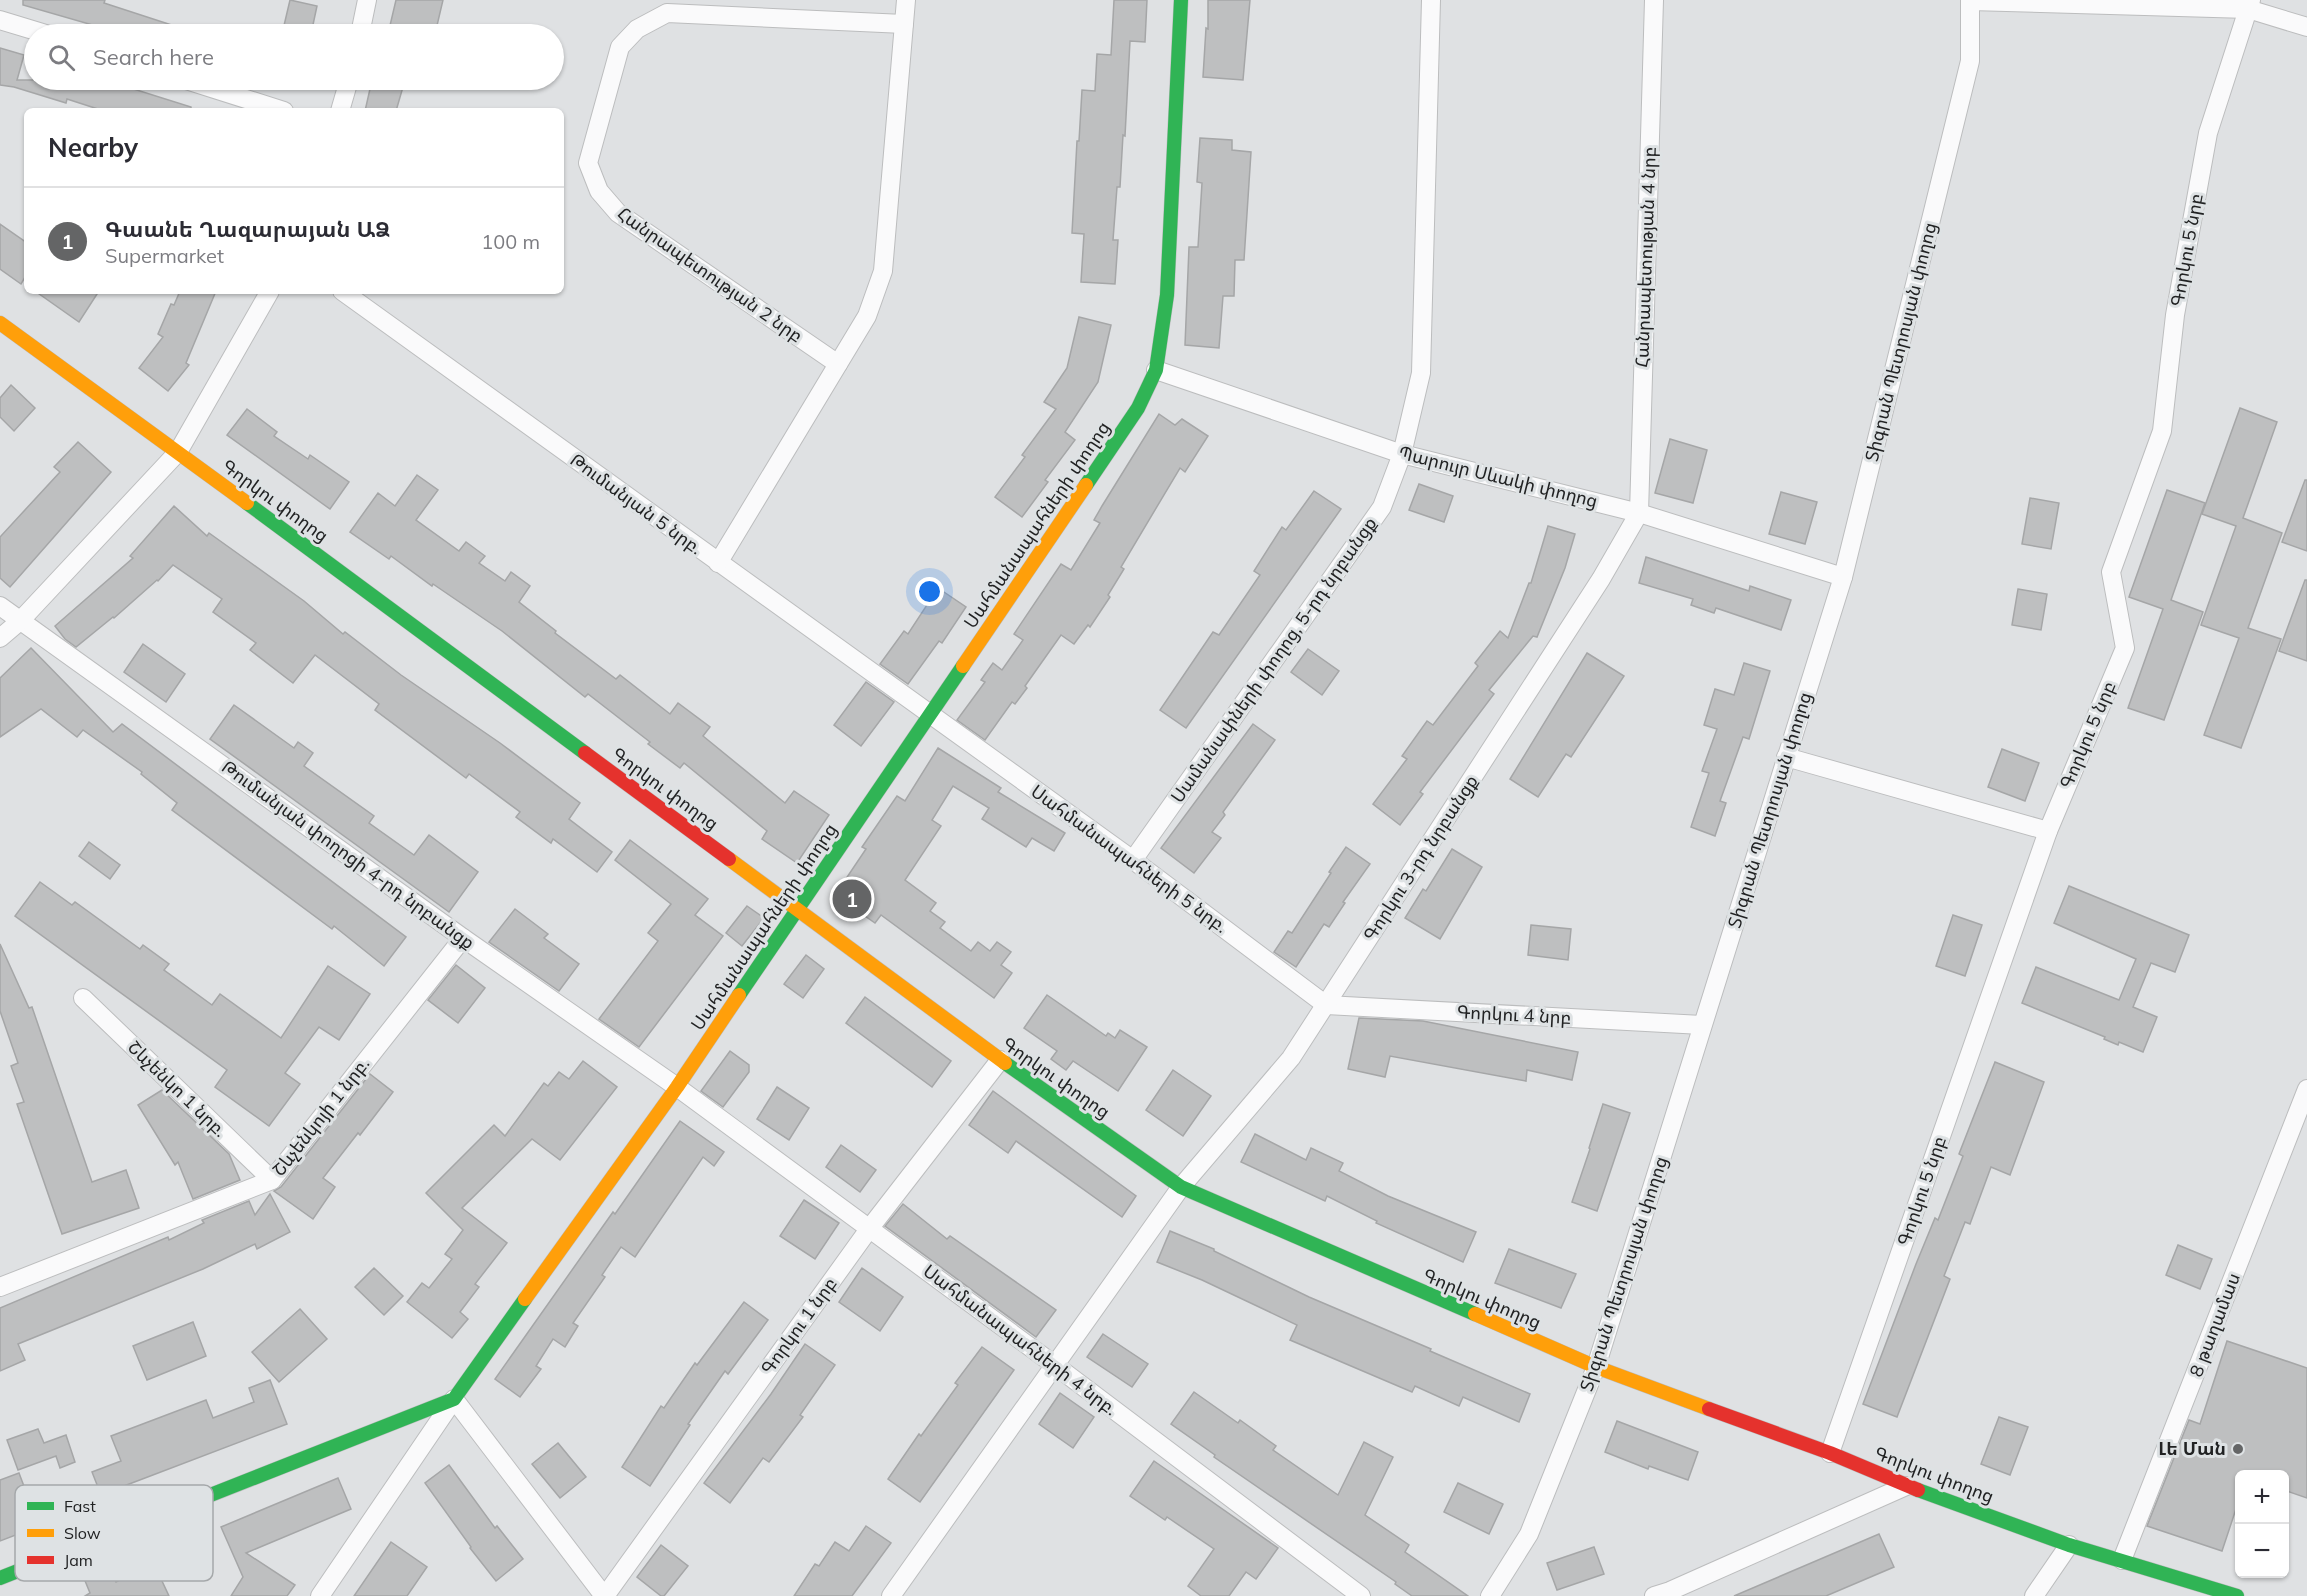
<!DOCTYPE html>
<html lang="en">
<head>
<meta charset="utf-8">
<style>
  body { margin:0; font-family:Mulish,"Noto Sans Armenian",sans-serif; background:#f7f7f7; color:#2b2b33 }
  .controls { position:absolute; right:18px; bottom:18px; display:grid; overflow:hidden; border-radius:9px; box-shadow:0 2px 4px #0004 }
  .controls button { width:54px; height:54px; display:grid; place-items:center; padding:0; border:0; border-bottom:2px solid #e1e1e2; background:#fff; color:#2b2b33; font:30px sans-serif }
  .you { position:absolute; left:930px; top:592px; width:21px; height:21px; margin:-15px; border:4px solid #fff; border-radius:50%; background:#1a73e8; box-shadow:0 0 0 9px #1a73e833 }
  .badge { display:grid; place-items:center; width:39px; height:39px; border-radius:50%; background:#646566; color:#fff; font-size:20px; font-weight:700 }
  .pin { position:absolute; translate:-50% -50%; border:3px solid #fff; box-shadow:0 2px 6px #0006 }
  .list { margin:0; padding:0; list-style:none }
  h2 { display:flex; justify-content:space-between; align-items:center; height:78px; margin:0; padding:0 24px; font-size:26px }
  h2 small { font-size:20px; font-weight:400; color:#7c7c81 }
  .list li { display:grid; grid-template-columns:39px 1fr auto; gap:18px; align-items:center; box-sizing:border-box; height:108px; padding:0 24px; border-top:2px solid #e1e1e2 }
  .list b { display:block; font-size:22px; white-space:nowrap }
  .list p { margin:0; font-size:20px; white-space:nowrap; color:#7c7c81 }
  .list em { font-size:20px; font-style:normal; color:#7c7c81 }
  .icon { flex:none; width:33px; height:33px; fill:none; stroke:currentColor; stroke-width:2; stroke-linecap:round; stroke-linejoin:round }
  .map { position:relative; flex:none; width:2307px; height:1596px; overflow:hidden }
  .search { position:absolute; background:#fff; box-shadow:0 2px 4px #0004; left:24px; top:24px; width:540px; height:66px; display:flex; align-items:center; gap:15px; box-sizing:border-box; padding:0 21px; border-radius:33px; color:#7c7c81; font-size:22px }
  .panel { position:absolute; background:#fff; box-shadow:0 2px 4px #0004; left:24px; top:108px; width:540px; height:186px; border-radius:9px }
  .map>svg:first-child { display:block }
  .building { fill:#bebfc0; stroke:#a5a6a7; stroke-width:1.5 }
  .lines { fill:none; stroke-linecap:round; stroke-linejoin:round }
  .street-casing { stroke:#bcbdbe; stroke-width:20 }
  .fast-casing { stroke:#bcbdbe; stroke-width:15 }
  .slow-casing { stroke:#bcbdbe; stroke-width:15 }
  .jam-casing { stroke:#bcbdbe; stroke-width:15 }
  .street { stroke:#fafafb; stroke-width:18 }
  .fast { stroke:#30b455; stroke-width:14 }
  .slow { stroke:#ff9f0a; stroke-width:14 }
  .jam { stroke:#e5322d; stroke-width:14 }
  .poi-dot { fill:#646566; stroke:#dee2e4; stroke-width:2 }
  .labels { text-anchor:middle; stroke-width:6; stroke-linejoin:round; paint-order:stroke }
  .street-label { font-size:18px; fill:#212223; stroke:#dee2e4 }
  .poi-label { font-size:18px; font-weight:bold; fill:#212223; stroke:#dee2e4; text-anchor:end }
  .key { fill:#dee2e4; stroke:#a5a8aa; stroke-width:1.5 }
  .key-label { font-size:16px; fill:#212223 }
</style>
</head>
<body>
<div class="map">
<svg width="2307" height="1596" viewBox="0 0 2307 1596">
  <rect width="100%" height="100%" fill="#dfe1e3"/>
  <!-- building -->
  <g class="building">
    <polygon points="23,0 105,0 104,3 187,30 186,34 109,34 110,30 23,5"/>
    <polygon points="290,0 317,6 311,34 282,34"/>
    <polygon points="396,0 443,0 435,34 388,34"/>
    <polygon points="1114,0 1147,0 1145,42 1130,41 1125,136 1123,135 1120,187 1117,187 1113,240 1118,240 1115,284 1081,282 1084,234 1072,233 1077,141 1079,141 1082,90 1095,91 1097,54 1111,55"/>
    <polygon points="1208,0 1250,0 1243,80 1203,77 1206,28 1208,29"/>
    <polygon points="0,48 24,55 17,80 105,80 191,107 191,111 104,111 67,99 66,103 14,87 0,85"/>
    <polygon points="372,80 405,80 396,111 365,111"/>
    <polygon points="1200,138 1232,140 1232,150 1251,152 1244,260 1235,260 1234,296 1223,296 1219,348 1185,345 1189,247 1198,247 1202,183 1197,182"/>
    <polygon points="0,224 27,243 27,274 21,284 0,269"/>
    <polygon points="35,291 99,291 79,322"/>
    <polygon points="180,291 216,291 186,363 189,365 168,391 139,368 163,337 158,334 171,304 174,305"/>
    <polygon points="1079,317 1111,325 1098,382 1065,432 1075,440 1045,480 1048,482 1022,517 995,497 1025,457 1022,455 1056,409 1044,402 1067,368"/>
    <polygon points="11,385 35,408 14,431 0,417 0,398"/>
    <polygon points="2240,408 2277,422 2243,518 2282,533 2248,628 2281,639 2241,748 2204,735 2239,638 2201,625 2236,526 2202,514"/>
    <polygon points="247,409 277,432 274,436 308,459 310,455 349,482 330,509 227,435"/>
    <polygon points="1159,414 1175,425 1182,419 1208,436 1185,472 1180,468 1121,567 1124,569 1108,595 1110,597 1090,627 1088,625 1074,644 1061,635 1025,686 1027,688 1015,704 1012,702 985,740 957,720 985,682 981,680 993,663 1002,670 1023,640 1014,634 1061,564 1071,570 1100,523 1094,520 1102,506"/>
    <polygon points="1670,439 1707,450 1693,503 1655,493"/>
    <polygon points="78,442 111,472 10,587 0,578 0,537 60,472 54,467"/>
    <polygon points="417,475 438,490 416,520 459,551 466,542 485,556 479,563 505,581 511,572 530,586 519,602 556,631 555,633 616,679 620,675 670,714 678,703 710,727 703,736 785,803 794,791 829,815 797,863 762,839 767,831 684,763 680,768 648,744 650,742 588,694 585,697 502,631 433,584 432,586 391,556 389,559 350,532 378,493 395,506"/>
    <polygon points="2305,480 2307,480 2307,551 2282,542"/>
    <polygon points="1419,484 1453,496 1444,522 1409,510"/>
    <polygon points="2167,490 2205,503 2171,600 2203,612 2164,720 2128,708 2163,609 2129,597"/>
    <polygon points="1314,491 1341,509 1186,728 1160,710 1213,632 1219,635 1260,575 1254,571 1282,527 1286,530"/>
    <polygon points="1781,492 1817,502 1805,544 1769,534"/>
    <polygon points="2030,498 2059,503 2051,549 2022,544"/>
    <polygon points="174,506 207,536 209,533 244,558 304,601 343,634 345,632 401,675 500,743 580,803 569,819 612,852 597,872 553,839 551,843 516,817 520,812 469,774 466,778 375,710 379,704 315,655 293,683 250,650 256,643 213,612 222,599 173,565 158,581 157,580 114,618 113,617 76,647 65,639 55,626 133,558 130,556"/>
    <polygon points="1548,526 1575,534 1565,568 1537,637 1533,636 1489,690 1494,694 1420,792 1423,794 1400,825 1373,804 1407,759 1402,756 1427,721 1433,725 1478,666 1475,663 1500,631 1508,638 1529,583 1531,583"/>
    <polygon points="1646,557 1749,591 1750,586 1791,600 1781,630 1716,608 1714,613 1691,605 1693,599 1639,583"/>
    <polygon points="2305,580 2307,580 2307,661 2279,651"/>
    <polygon points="938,588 966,607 942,643 939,641 908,684 880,664 904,631 908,634"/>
    <polygon points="2018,589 2047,594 2041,630 2012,625"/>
    <polygon points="143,644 185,674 166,702 124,672"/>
    <polygon points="31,648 113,732 122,724 406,937 384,966 334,926 332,929 172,810 177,803 141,774 142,772 83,730 77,737 41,709 0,737 0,678"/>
    <polygon points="1308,649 1339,671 1322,695 1291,672"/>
    <polygon points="1587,653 1624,676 1571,757 1566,754 1538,797 1510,779"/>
    <polygon points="1744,663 1770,671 1749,739 1743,737 1720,801 1726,803 1715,836 1691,827 1709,773 1702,771 1717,729 1704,725 1715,689 1734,695"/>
    <polygon points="866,682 894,702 861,746 834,725"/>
    <polygon points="234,705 294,748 298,742 313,753 304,766 374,816 369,823 414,855 429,835 478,872 449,912 210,739"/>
    <polygon points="1253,724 1275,740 1223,812 1225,815 1212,832 1221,838 1194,873 1161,848"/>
    <polygon points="938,748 1001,788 998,792 1065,833 1054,851 1032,838 1026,847 982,819 989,808 953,786 932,820 941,826 905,880 936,903 930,911 945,922 940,928 971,951 978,942 990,951 997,942 1011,952 1001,965 1012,973 994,998 881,915 875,923 835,895 866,849 862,847 897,796 905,801"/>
    <polygon points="2002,749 2039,763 2025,801 1988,787"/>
    <polygon points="630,840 708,899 695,915 723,936 639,1047 599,1019 658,941 648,933 671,904 615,860"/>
    <polygon points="89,842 120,865 110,879 79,856"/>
    <polygon points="1346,847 1370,864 1343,902 1345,903 1329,927 1324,924 1296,967 1274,952 1288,931 1292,933 1331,873 1329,872"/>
    <polygon points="1452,849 1482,867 1440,939 1405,918 1423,889 1426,891"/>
    <polygon points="40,882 72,905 75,902 140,949 143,945 169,964 164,970 212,1005 220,994 281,1038 328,966 370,994 339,1040 319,1027 285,1073 300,1084 269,1126 215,1087 227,1070 15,916"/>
    <polygon points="2069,886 2189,935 2175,972 2151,963 2133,1007 2157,1017 2143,1052 2119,1042 2118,1045 2104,1039 2105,1037 2022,1003 2036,967 2119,1000 2136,959 2054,923"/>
    <polygon points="747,906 764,918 742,946 726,933"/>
    <polygon points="515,909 548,934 544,938 579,964 559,991 489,942"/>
    <polygon points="1953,915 1982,925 1965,976 1936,966"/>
    <polygon points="1531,925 1571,929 1568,960 1528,955"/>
    <polygon points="0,944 29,1008 32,1007 92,1182 126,1170 139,1208 62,1234 17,1104 24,1102 11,1066 18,1063 0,1011"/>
    <polygon points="806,955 824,969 803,998 784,984"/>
    <polygon points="456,965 485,988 458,1023 428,1000"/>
    <polygon points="1047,995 1106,1036 1108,1033 1115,1038 1120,1030 1147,1047 1118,1091 1073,1061 1066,1070 1051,1059 1057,1051 1024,1028"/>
    <polygon points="865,997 951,1061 932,1087 846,1023"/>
    <polygon points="1359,1018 1423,1021 1578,1052 1572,1080 1527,1070 1526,1081 1390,1056 1385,1077 1348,1069"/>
    <polygon points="730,1051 749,1065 749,1072 723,1107 701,1091"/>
    <polygon points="583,1061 617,1087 560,1160 532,1139 462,1208 507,1243 475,1284 479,1287 460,1312 468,1319 452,1338 407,1302 422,1283 429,1288 452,1259 445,1254 463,1230 426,1193 494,1125 505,1136 544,1083 548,1086 559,1072 569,1079"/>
    <polygon points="1995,1062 2044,1082 2010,1175 1991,1167 1970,1224 1965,1222 1944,1276 1950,1279 1897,1417 1863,1404 1916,1264 1935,1218 1938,1220 1963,1156 1959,1154"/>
    <polygon points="1173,1070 1211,1096 1183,1136 1146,1110"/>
    <polygon points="370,1074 393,1092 360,1135 358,1133 323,1178 335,1187 313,1219 274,1191 281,1187"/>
    <polygon points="777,1087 809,1108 789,1140 757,1119"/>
    <polygon points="162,1090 229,1154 240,1180 193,1199 178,1162 175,1165 138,1105"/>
    <polygon points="993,1091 1136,1196 1122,1217 1016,1141 1008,1153 969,1125"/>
    <polygon points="1603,1104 1630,1113 1597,1211 1572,1202 1590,1149 1589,1148"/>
    <polygon points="680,1121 724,1152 714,1166 703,1157 635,1257 621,1247 602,1275 605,1277 573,1323 578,1326 565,1347 553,1339 536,1366 541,1369 520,1397 495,1379 613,1212 615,1214"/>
    <polygon points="1255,1134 1306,1160 1311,1148 1343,1163 1339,1171 1388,1196 1476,1232 1463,1262 1376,1223 1377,1221 1327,1196 1325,1201 1241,1162"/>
    <polygon points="841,1145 876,1170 860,1192 826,1167"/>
    <polygon points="270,1194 290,1232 257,1249 255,1244 203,1269 18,1344 25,1360 0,1371 0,1308 168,1237 169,1240 204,1223 202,1220 249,1201 255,1215"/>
    <polygon points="804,1200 839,1223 815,1259 780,1236"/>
    <polygon points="903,1204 947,1239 950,1236 1056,1310 1036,1337 885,1226"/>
    <polygon points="1170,1231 1214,1249 1214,1251 1309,1297 1431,1349 1430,1351 1530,1394 1519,1422 1463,1397 1459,1406 1415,1386 1412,1392 1290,1340 1297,1325 1202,1280 1157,1262"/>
    <polygon points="2178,1245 2212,1259 2200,1289 2166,1275"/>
    <polygon points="1509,1249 1576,1274 1561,1308 1495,1283"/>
    <polygon points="374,1268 403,1296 384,1315 355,1287"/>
    <polygon points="862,1268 903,1297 880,1331 839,1302"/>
    <polygon points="744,1302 768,1320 728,1374 725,1371 688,1424 690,1425 650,1486 622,1467 661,1406 664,1408 695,1363 697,1365"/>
    <polygon points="300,1309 327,1339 279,1382 252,1352"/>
    <polygon points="193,1322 206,1356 147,1380 133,1346"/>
    <polygon points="1103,1334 1148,1364 1132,1387 1087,1357"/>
    <polygon points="2227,1341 2307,1368 2307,1498 2284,1490 2284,1474 2240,1474 2240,1497 2222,1551 2147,1526 2189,1420 2200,1424"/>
    <polygon points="805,1344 835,1365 800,1415 803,1417 769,1462 763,1458 730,1503 704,1483 771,1394"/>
    <polygon points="982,1347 1014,1370 920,1502 888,1479 919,1434 921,1436 958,1385 955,1383"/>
    <polygon points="270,1380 287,1424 124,1486 126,1491 103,1500 92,1472 121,1461 111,1436 206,1400 213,1418 254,1402 249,1388"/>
    <polygon points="1194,1392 1238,1423 1240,1420 1276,1446 1273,1450 1338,1495 1364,1442 1393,1457 1365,1515 1409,1545 1405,1552 1468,1596 1412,1596 1395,1584 1396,1582 1214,1457 1215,1455 1171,1424"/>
    <polygon points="1060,1393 1094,1417 1073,1448 1039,1424"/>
    <polygon points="1999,1417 2028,1427 2010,1475 1981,1464"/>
    <polygon points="1617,1421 1698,1452 1688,1480 1649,1466 1648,1469 1605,1452"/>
    <polygon points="38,1429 44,1443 66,1435 75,1462 60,1468 56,1456 18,1470 7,1440"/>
    <polygon points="558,1443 586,1477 560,1498 532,1464"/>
    <polygon points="1154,1461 1278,1548 1256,1579 1246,1572 1229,1596 1201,1596 1188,1586 1214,1549 1167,1517 1165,1520 1130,1496"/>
    <polygon points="449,1465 495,1528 497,1526 523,1559 496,1581 470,1548 471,1547 425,1483"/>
    <polygon points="19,1473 39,1526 0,1541 0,1480"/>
    <polygon points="338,1478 351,1509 246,1553 295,1585 287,1596 231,1596 243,1577 221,1527"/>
    <polygon points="1458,1483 1503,1504 1489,1534 1444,1512"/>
    <polygon points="866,1526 891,1543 852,1596 794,1596 815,1564 819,1566 835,1542 849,1551"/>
    <polygon points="1879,1534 1894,1567 1826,1596 1734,1596"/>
    <polygon points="391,1542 427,1567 407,1596 354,1596"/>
    <polygon points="661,1545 688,1566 664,1596 661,1596 637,1577"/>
    <polygon points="1594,1547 1604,1574 1557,1590 1547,1563"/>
    <polygon points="107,1560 116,1582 154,1564 169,1596 85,1596 90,1593 81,1571"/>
  </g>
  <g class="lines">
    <defs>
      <g id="street">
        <polyline points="1970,1 2248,9 2307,27"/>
        <polyline points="0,20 46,34"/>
        <polyline points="360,34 367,0"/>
        <polyline points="186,80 284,111"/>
        <polyline points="340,111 349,80"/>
        <polyline points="342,291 1133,860 1326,1005 1702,1025"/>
        <polyline points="838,364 618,213 599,191 588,163 620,47 637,29 667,13 904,24"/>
        <polyline points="1156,370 1402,454 1639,513 1843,577"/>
        <polyline points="718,563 867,316 883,271 906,0"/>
        <polyline points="0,606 463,938 677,1087 1056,1366 1361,1596"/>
        <polyline points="0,638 20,621 178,452 270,291"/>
        <polyline points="1786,757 2048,831"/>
        <polyline points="1133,860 1382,507 1402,454 1421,373 1431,0"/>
        <polyline points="83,998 272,1180"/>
        <polyline points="0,1287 272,1180 463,938"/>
        <polyline points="1830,1453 2048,831 2125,648 2111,572 2162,431 2175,315 2208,133 2251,0"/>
        <polyline points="2122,1560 2307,1089"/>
        <polyline points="320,1596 454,1399 604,1596"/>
        <polyline points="605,1596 869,1229 1000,1060"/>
        <polyline points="891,1596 1181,1187 1291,1058 1601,579 1639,513 1654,0"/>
        <polyline points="1490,1596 1529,1534 1596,1367 1843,577 1970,61 1970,0"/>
        <polyline points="1654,1596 1670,1591 1906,1486"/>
        <polyline points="2034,1596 2069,1545"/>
      </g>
      <g id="fast">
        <polyline points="1086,485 1138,408 1156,370 1167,295 1181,0"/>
        <polyline points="247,503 585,753"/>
        <polyline points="739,995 963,666"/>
        <polyline points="1005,1063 1181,1187 1475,1314"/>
        <polyline points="1918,1490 2069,1545 2237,1596"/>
        <polyline points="0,1578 454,1399 525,1299"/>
      </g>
      <g id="slow">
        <polyline points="0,323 247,503"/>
        <polyline points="963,666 1086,485"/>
        <polyline points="729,859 1005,1063"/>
        <polyline points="525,1299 677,1087 739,995"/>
        <polyline points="1475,1314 1596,1367 1709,1409"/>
      </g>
      <g id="jam">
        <polyline points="585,753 729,859"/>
        <polyline points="1709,1409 1830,1453 1918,1490"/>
      </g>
    </defs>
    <!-- street casing -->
    <use href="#street" class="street-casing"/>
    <!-- fast casing -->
    <use href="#fast" class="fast-casing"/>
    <!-- slow casing -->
    <use href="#slow" class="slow-casing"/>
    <!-- jam casing -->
    <use href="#jam" class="jam-casing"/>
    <!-- street -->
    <use href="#street" class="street"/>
    <!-- fast -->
    <use href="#fast" class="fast"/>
    <!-- slow -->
    <use href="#slow" class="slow"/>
    <!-- jam -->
    <use href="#jam" class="jam"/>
  </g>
  <!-- markers -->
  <circle class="poi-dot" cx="2238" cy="1449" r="6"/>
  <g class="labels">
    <!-- street labels -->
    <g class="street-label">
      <text transform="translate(2187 250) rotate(-80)" y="6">Գորկու 5 նրբ</text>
      <text transform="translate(1646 257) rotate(-88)" y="6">Հանրապետության 4 նրբ</text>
      <text transform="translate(710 275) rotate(35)" y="6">Հանրապետության 2 նրբ</text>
      <text transform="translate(1901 342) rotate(-76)" y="6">Տիգրան Պետրոսյան փողոց</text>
      <text transform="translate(1498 477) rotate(14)" y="6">Պարույր Սևակի փողոց</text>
      <text transform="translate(275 501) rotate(36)" y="6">Գորկու փողոց</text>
      <text transform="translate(636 504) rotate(36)" y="6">Թումանյան 5 նրբ.</text>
      <text transform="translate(1037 525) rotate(-56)" y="6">Սահմանապահների փողոց</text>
      <text transform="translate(1274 660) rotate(-55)" y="6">Սամանափների փողոց, 5-րդ նրբանցք</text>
      <text transform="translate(2088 735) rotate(-67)" y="6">Գորկու 5 նրբ</text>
      <text transform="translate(665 789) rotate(36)" y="6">Գորկու փողոց</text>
      <text transform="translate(1770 810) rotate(-73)" y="6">Տիգրան Պետրոսյան փողոց</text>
      <text transform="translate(348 855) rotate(36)" y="6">Թումանյան փողոցի 4-րդ նրբանցք</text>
      <text transform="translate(1421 858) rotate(-57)" y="6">Գորկու 3-րդ նրբանցք</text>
      <text transform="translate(1129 859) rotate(36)" y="6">Սահմանապահների 5 նրբ.</text>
      <text transform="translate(764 927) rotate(-56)" y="6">Սահմանապահների փողոց</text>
      <text transform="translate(1514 1015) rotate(3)" y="6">Գորկու 4 նրբ</text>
      <text transform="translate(1056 1078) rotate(35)" y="6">Գորկու փողոց</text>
      <text transform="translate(177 1089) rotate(44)" y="6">Շևչենկո 1 նրբ.</text>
      <text transform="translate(321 1117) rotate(-52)" y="6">Շևչենկոյի 1 նրբ.</text>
      <text transform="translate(1922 1191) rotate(-71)" y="6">Գորկու 5 նրբ</text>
      <text transform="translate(1624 1274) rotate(-72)" y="6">Տիգրան Պետրոսյան փողոց</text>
      <text transform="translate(1482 1299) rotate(23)" y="6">Գորկու փողոց</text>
      <text transform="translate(2215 1325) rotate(-69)" y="6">8 թաղամաս</text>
      <text transform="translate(799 1326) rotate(-54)" y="6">Գորկու 1 նրբ</text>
      <text transform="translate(1020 1340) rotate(37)" y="6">Սահմանապահների 4 նրբ.</text>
      <text transform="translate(1934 1475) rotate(21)" y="6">Գորկու փողոց</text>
    </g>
    <!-- poi labels -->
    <g class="poi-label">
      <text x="2226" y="1455">Լե Ման</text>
    </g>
  </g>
  <!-- legend -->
  <rect x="15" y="1485" width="198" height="96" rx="9" class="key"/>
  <rect x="27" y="1502" width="27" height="8" fill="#30b455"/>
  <rect x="27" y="1529" width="27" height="8" fill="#ff9f0a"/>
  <rect x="27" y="1556" width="27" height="8" fill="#e5322d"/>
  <g class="key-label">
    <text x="64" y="1512">Fast</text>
    <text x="64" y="1539">Slow</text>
    <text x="64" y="1566">Jam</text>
  </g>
</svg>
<div class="controls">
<button>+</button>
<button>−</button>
</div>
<div class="you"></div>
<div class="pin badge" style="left:852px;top:899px">1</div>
<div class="search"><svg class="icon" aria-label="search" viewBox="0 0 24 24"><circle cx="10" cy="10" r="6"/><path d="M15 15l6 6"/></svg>Search here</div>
<section class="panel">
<h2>Nearby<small></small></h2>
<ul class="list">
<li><span class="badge">1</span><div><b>Գաանե Ղազարայան ԱՁ</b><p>Supermarket</p></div><em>100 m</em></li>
</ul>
</section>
</div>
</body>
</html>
